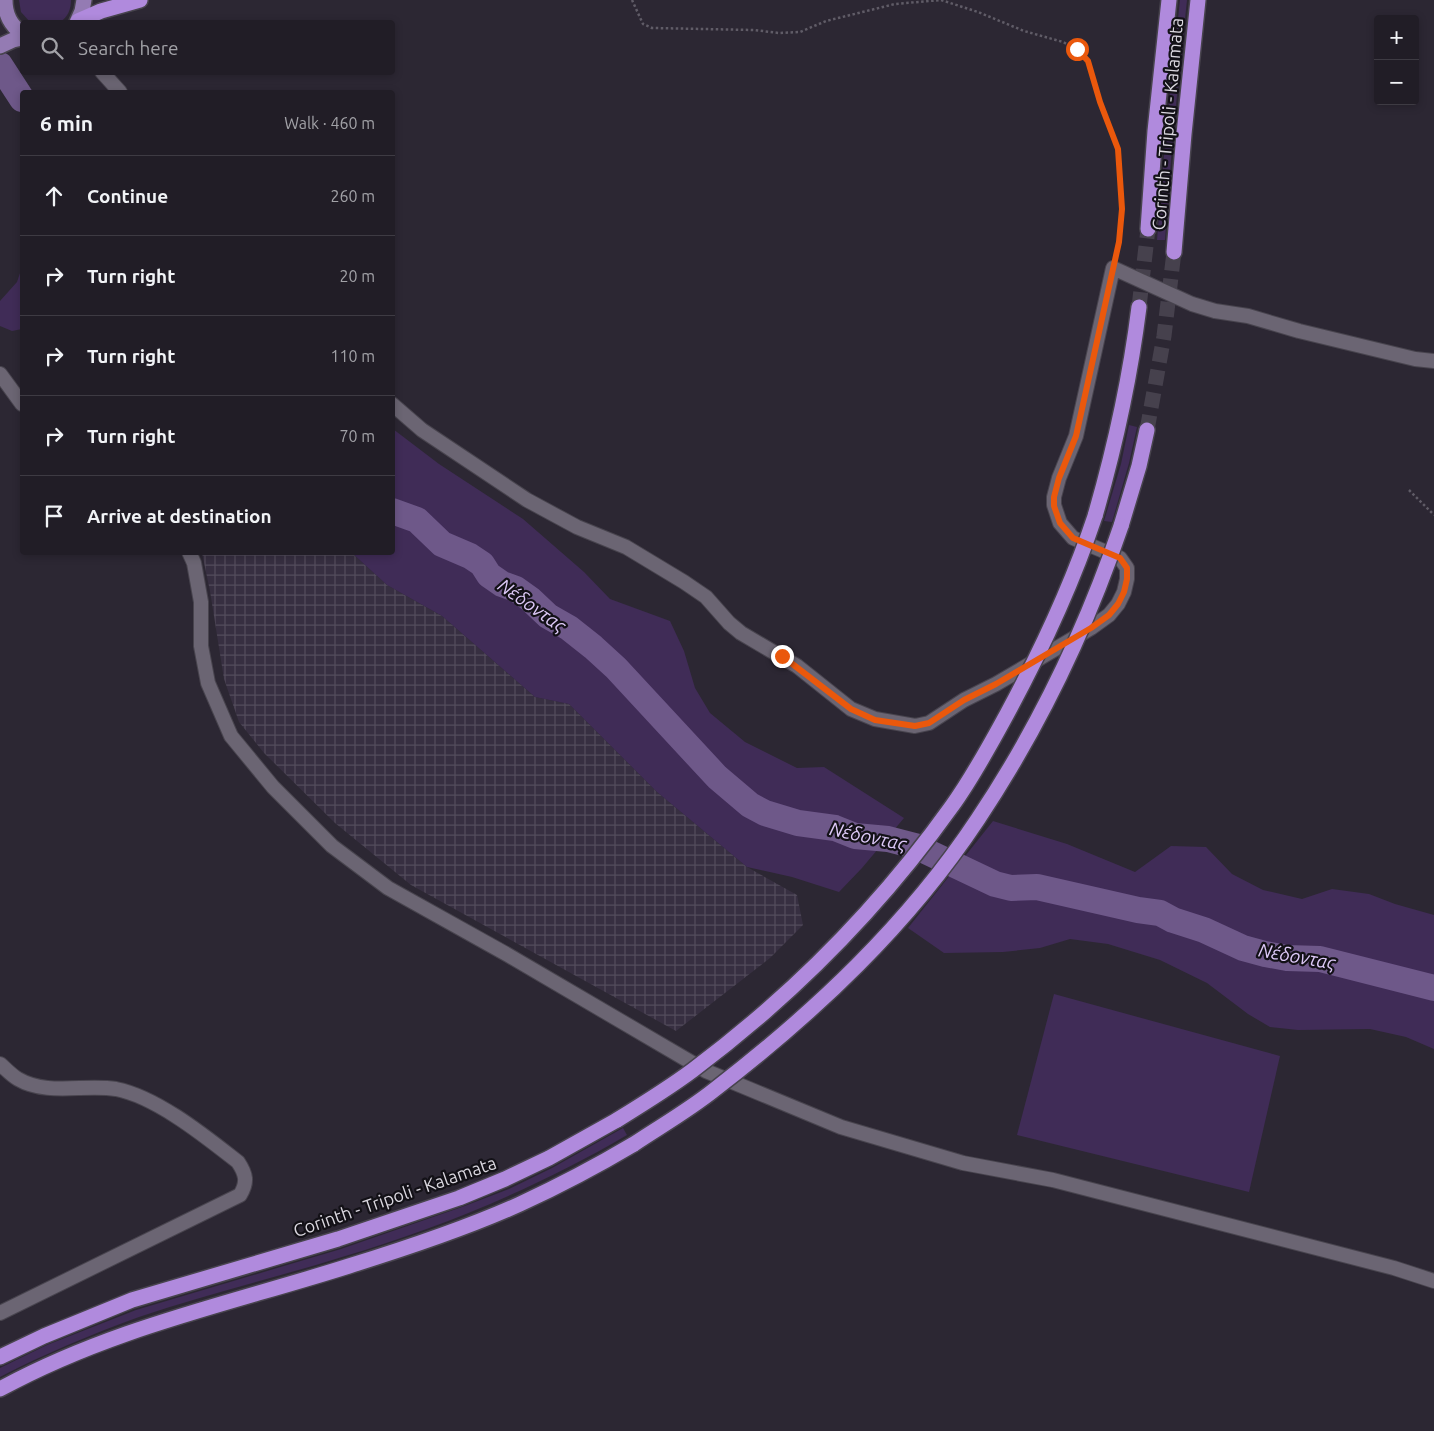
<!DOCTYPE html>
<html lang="en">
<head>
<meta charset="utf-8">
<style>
  body { margin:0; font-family:Ubuntu,sans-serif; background:#2d2a32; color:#f1f3f6 }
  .controls { position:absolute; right:15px; top:15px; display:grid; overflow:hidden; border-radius:5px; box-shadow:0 2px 8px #0003 }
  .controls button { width:45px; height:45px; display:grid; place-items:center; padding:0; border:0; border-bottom:1px solid #3e3b43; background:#211d26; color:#f1f3f6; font:25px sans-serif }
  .stop { position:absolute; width:15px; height:15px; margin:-11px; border:4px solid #ea580c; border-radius:50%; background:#fff }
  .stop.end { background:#ea580c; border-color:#fff; box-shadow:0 1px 5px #0008 }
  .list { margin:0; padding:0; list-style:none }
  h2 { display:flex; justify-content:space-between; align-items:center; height:65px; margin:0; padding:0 20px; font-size:21px }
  h2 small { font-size:16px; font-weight:400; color:#a2a2a7 }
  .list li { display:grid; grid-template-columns:32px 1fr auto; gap:15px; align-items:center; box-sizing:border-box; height:80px; padding:0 20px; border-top:1px solid #3e3b43 }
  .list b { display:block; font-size:19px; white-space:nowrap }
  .list em { font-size:16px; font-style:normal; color:#a2a2a7 }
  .icon { flex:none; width:28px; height:28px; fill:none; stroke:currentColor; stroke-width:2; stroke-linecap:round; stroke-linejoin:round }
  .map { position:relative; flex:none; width:1434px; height:1431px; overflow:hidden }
  .search { position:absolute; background:#211d26; box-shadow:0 2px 8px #0003; left:20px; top:20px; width:375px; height:55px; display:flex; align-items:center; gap:12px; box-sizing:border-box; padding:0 18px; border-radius:5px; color:#a2a2a7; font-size:19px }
  .panel { position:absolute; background:#211d26; box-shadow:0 2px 8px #0003; left:20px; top:90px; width:375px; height:465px; border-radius:5px }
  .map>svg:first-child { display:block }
  .industrial { fill:url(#industrial-grid) }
  .green { fill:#402c57 }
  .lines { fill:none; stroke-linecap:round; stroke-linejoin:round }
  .river { stroke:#6e5889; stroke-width:26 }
  .highway-tunnel { stroke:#46414d; stroke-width:15; stroke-dasharray:15 8; stroke-linecap:butt }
  .street-casing { stroke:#48444e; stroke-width:16 }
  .primary-casing { stroke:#48444e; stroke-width:18 }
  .highway-casing { stroke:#48444e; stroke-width:18 }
  .path { stroke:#605c67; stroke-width:2.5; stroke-dasharray:2.5 2.5; stroke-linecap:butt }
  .street { stroke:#6b6573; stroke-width:14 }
  .primary { stroke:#947bb3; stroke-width:15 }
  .highway { stroke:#b08add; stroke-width:15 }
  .highway-bridge-casing { stroke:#48444e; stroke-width:18; stroke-linecap:butt }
  .highway-bridge { stroke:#b08add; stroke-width:15 }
  .route { stroke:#ea580c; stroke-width:6 }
  .labels { text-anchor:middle; stroke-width:4.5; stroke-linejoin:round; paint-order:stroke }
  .street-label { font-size:18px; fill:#dad7df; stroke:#131117 }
  .water-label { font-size:19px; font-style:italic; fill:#dcc8f6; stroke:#131117 }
</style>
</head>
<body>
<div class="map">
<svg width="1434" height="1431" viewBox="0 0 1434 1431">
  <defs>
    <pattern id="industrial-grid" width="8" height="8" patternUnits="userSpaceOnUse" patternTransform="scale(1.25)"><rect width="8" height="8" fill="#372f41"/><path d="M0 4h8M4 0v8" fill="none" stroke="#534c5c"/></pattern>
  </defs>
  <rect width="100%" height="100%" fill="#2c2733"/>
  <!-- industrial -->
  <polygon class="industrial" points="202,553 352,553 387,585 442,616 535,697 569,704 657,792 747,867 797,895 803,925 770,958 676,1031 411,885 335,823 264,753 239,722 224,679 210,591"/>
  <!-- green -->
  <g class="green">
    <path d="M19 0H71C71 9 68 17 60 22H30L21 12Z"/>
    <polygon points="1180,0 1187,0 1173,133 1165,240 1157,240 1166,132"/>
    <polygon points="22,267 22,329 12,331 0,326 0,301 17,282"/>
    <polygon points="1129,425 1137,427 1129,463 1112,522 1104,521 1121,464"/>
    <polygon points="393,429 439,464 523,519 584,572 610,599 670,621 684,651 695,688 710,713 745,742 797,768 824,767 904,818 862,868 839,892 792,877 747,867 657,792 569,704 535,697 442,616 387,585 352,553 392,552"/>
    <polygon points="993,821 1067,844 1135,872 1171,846 1206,847 1232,874 1263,890 1302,899 1332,889 1369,894 1395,904 1434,915 1434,1049 1406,1037 1370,1029 1298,1030 1270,1027 1248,1014 1207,983 1160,960 1108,944 1070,939 1040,948 1003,952 944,953 908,928"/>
    <polygon points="1054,994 1280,1056 1249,1192 1017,1135"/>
    <path d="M623 1128 627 1135C537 1188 442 1227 342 1257 275 1278 206 1294 139 1317 92 1334 44 1354 0 1377V1368L47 1345 136 1310 341 1249 462 1207 509 1189 552 1168Z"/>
  </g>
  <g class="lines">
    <!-- river -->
    <g class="river">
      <polyline points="0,65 22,99"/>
      <polyline points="392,511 417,520 442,544 470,556 482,564 489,575 502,584 516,589 530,599 548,616 569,628 593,647 616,668 717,777 750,805 765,813 798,823 835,828 855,836 888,839 915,846 995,884 1011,888 1037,887 1138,910 1160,913 1173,920 1204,930 1243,948 1265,954 1287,958 1320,959 1434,988"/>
    </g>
    <!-- highway-tunnel -->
    <g class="highway-tunnel">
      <polyline points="1139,307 1148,229"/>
      <polyline points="1147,430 1164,336 1174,252"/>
    </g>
    <defs>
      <g id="street">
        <polyline points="102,72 120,92"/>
        <polyline points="0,374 22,404"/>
        <polyline points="392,404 422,430 527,500 577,527 626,547 684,582 706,597 729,623 741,633 797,666 851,709 875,719 915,726 929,723 964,700 996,684 1091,628 1109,615 1118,604 1124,592 1127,579 1127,568 1120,558 1073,538 1060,523 1054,505 1054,497 1059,478 1076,436 1113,268 1192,304 1215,311 1248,316 1299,331 1415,359 1434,361"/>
        <polyline points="189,552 194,563 201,602 201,646 208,683 231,736 273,787 332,846 388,888 508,955 706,1071 841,1127 963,1163 1053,1180 1394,1268 1434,1281"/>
        <path d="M0 1064C6 1069 11 1075 18 1079 47 1096 84 1084 116 1089 157 1097 206 1137 238 1162 246 1174 248 1182 240 1195L0 1313"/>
      </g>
      <g id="primary">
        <path d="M5 0C5 14 11 26 22 33"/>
        <polyline points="77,22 82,11 84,0"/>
        <polyline points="0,46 13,40 22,38"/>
      </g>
      <g id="highway">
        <polyline points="78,21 101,11 140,0"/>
        <polyline points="1148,229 1155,131 1169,0"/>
        <polyline points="1174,252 1184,134 1198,0"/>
        <path d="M1095 516C1115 447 1130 379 1139 307"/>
        <polyline points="1121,526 1139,466 1147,430"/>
        <polyline points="0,1357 44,1336 132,1300 338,1239 459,1198 505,1179 549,1158 617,1120"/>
        <path d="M0 1389C112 1328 229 1304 349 1266 407 1248 465 1229 520 1204 559 1186 597 1166 634 1144"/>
      </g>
    </defs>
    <!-- street casing -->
    <use href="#street" class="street-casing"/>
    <!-- primary casing -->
    <use href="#primary" class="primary-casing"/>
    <!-- highway casing -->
    <use href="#highway" class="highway-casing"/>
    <!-- path -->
    <g class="path">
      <polyline points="632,0 643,24 652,28 754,30 779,33 800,32 826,21 895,4 941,0 978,12 1024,31 1063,42 1077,49 1088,61 1100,102 1119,149 1122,209 1119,242 1116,255"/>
      <polyline points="1409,490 1434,515"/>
    </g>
    <!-- street -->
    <use href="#street" class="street"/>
    <!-- primary -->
    <use href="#primary" class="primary"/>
    <!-- highway -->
    <use href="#highway" class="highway"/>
    <defs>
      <g id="highway-bridge">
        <path d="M617 1120C643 1104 669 1088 693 1070 793 995 880 907 952 806 973 777 990 745 1007 714 1041 651 1072 585 1095 516"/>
        <path d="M634 1144C661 1126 689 1110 714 1090 814 1013 908 925 978 819 1038 729 1086 629 1121 526"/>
      </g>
    </defs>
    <!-- highway-bridge casing -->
    <use href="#highway-bridge" class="highway-bridge-casing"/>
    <!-- highway-bridge -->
    <use href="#highway-bridge" class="highway-bridge"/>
  </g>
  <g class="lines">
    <!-- route -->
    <polyline class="route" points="782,656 851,709 875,720 915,726 929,723 964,700 996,684 1091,628 1109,615 1118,604 1124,592 1127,579 1127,568 1120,558 1073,538 1060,523 1054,506 1054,497 1059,478 1076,436 1119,242 1122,209 1118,149 1100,102 1088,61 1077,49"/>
  </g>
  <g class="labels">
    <!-- street labels -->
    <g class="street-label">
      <text transform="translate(1168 124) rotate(-85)" y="6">Corinth - Tripoli - Kalamata</text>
      <text transform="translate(395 1197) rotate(-19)" y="6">Corinth - Tripoli - Kalamata</text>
    </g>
    <!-- water labels -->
    <g class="water-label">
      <text transform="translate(532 605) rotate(35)" y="7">Νέδoντας</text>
      <text transform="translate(868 836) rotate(12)" y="7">Νέδoντας</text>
      <text transform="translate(1297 956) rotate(10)" y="7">Νέδoντας</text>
    </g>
  </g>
</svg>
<div class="controls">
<button>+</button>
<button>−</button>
</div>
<div class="stop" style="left:1077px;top:49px"></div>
<div class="stop end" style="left:782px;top:656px"></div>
<div class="search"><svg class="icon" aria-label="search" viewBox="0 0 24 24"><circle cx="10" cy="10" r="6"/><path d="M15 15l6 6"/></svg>Search here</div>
<section class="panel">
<h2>6 min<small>Walk · 460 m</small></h2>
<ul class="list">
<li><svg class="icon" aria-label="ahead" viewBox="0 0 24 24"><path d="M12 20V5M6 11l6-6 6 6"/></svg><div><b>Continue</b></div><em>260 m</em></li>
<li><svg class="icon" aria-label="right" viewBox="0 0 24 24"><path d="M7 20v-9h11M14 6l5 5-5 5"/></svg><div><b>Turn right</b></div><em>20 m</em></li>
<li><svg class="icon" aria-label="right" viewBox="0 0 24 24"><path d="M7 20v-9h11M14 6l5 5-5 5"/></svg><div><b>Turn right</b></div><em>110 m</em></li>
<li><svg class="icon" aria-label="right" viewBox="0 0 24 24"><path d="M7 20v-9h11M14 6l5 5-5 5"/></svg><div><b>Turn right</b></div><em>70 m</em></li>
<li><svg class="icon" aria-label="arrive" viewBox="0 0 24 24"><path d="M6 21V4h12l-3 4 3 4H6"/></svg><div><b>Arrive at destination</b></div></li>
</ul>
</section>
</div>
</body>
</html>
